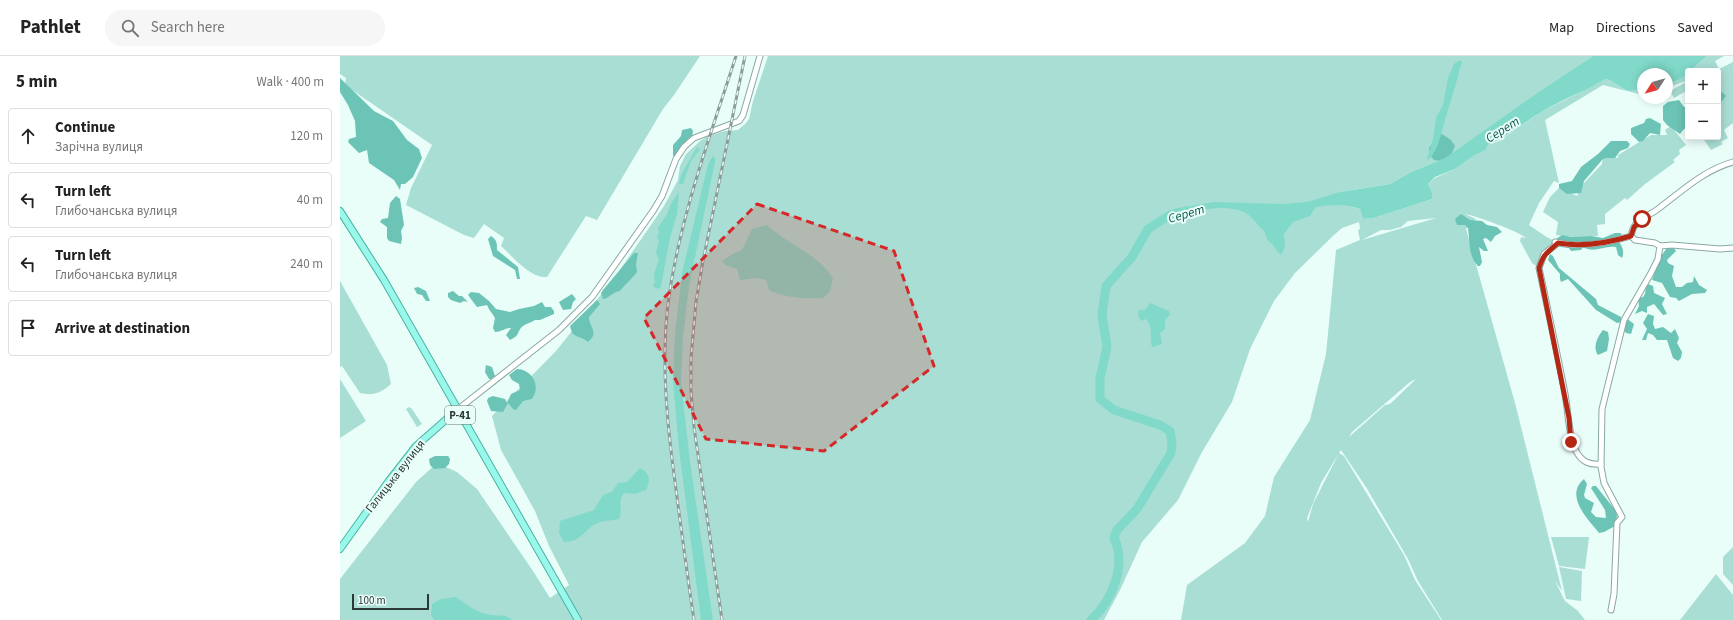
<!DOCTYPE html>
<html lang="en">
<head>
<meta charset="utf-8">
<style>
  body { margin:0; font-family:"Source Sans 3",sans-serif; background:#f6f6f6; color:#222 }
  .controls { position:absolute; right:12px; top:12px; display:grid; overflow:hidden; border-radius:4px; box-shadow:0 2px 10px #0003 }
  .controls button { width:36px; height:36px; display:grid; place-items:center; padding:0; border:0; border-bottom:1px solid #e0e0e0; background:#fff; color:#222; font:20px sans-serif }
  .compass { position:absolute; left:1297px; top:12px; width:36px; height:36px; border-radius:50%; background:#fff; box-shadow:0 2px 10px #0003; rotate:234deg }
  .scale { position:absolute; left:12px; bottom:10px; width:77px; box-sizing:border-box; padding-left:4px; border:2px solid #2c3936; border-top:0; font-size:11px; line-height:14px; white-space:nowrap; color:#2c3936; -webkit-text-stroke:3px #eafef9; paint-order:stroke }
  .stop { position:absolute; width:12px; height:12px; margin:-9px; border:3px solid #b42813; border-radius:50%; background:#fff }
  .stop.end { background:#b42813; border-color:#fff; box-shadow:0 1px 4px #0008 }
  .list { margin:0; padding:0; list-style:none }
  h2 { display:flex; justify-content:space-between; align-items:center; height:52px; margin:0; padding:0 16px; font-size:17px }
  h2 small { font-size:13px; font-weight:400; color:#767676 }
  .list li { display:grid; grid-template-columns:26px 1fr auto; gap:12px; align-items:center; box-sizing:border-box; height:56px; margin:0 8px 8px; padding:0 8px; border:1px solid #e0e0e0; border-radius:4px }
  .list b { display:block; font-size:15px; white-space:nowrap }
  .list p { margin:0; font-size:13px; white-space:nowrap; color:#767676 }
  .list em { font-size:13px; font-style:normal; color:#767676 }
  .icon { flex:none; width:22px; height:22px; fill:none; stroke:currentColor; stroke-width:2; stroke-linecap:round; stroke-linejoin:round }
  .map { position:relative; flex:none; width:1393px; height:564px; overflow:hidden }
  header { display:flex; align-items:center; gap:24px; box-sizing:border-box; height:56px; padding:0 20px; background:#fff; border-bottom:1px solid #e0e0e0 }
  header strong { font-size:19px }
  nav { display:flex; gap:22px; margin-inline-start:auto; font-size:14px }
  .search { width:280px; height:36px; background:#f6f6f6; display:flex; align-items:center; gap:10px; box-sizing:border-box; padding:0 14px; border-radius:22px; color:#767676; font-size:15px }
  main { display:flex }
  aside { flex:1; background:#fff }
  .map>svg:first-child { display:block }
  .green { fill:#a9ded4; fill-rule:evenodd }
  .forest { fill:#6bc4b5 }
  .water { fill:#81d9c9 }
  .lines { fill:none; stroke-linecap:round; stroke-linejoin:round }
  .river { stroke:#81d9c9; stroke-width:9 }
  .minor-casing { stroke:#8aa9a3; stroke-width:7 }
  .major-casing { stroke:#48b3a3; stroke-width:8 }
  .minor { stroke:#fff; stroke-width:5 }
  .major { stroke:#9af8eb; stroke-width:6 }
  .rail-casing { stroke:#8c9d99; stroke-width:3 }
  .rail { stroke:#eafef9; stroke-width:1.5; stroke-dasharray:4.5; stroke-linecap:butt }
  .route { stroke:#b42813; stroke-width:5 }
  .marked { fill:#d62828; fill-opacity:0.2; stroke:#d62828; stroke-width:3; stroke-dasharray:8 5; stroke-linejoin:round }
  .labels { text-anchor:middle; stroke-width:4; stroke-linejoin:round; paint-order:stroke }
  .shield { fill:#eafef9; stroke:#657470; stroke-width:1 }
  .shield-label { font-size:11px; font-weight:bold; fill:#2c3936 }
  .street-label { font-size:12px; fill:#2c3936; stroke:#eafef9 }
  .water-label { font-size:13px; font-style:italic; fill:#0e5a50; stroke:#eafef9 }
</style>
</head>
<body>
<header>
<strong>Pathlet</strong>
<div class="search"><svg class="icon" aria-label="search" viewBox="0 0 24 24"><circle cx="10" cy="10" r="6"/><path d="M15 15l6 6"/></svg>Search here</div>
<nav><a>Map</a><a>Directions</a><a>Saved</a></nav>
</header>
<main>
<aside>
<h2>5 min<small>Walk · 400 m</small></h2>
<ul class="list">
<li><svg class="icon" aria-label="ahead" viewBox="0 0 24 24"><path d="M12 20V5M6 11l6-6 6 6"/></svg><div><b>Continue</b><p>Зарічна вулиця</p></div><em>120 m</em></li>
<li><svg class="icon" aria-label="left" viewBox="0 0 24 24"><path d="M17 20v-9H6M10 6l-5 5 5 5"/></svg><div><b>Turn left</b><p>Глибочанська вулиця</p></div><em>40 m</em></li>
<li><svg class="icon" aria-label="left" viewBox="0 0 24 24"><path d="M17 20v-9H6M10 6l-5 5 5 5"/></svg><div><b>Turn left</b><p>Глибочанська вулиця</p></div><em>240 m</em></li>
<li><svg class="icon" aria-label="arrive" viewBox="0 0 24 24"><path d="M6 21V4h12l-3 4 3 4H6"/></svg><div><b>Arrive at destination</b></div></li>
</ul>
</aside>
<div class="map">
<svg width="1393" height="564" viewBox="0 0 1393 564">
  <rect width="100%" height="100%" fill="#eafef9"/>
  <!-- green -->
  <g class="green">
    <path d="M0 0H360L334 39 323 53 257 164 246 160 207 221C191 223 172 200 161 190L164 182 144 168 134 182 124 179 66 149 71 132 92 89 5 29 6 22 0 18Z"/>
    <path d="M428 0H1253L1105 102 1071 116 1050 128 1000 136 991 148H999L1020 153 1023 163 1034 162 1092 143V136L1088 128 1095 122 1115 113 1135 99 1146 94 1148 89 1159 85 1201 56 1266 23C1275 25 1280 33 1290 35 1294 35 1299 34 1303 33V39L1263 29 1205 64 1219 127 1214 125 1199 147 1189 169 1205 180 1218 187 1204 198 1199 212 1192 207 1180 185 1181 181 1186 182C1178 175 1136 160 1125 158L1136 163 1126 173 1175 347 1222 535 1215 525 1225 545 1238 555 1245 564H1102L1078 525 1068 503 1026 431 1001 394 999 397 1004 400 1064 499 1075 524 1101 564H841L847 529 905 487 925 460 934 421 970 364 986 298 996 194 1020 184 1018 174 1020 173 1019 166 1002 172 994 179 955 217 934 245 910 293 892 346 862 396 838 444 802 486 780 534 764 564H0V523L76 426 97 407 117 416 137 433 193 515 210 542 229 529 209 490 195 455 161 394 152 360 216 295 275 221 324 150 338 124 340 110 346 98 360 85 368 80 385 75 398 74 405 68 409 63 413 45ZM1096 162 1022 184 1041 174H1050L1061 171 1068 165ZM1076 323 1050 348 1045 349 1009 381 1012 376 1070 326ZM999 397 973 448 968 466 967 462 981 427Z"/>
    <polygon points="1367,0 1384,0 1375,5 1379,13 1393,6 1393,67 1384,74 1388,82 1381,86 1383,88 1371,94 1362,81 1378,81 1378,52 1381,50 1378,46 1378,15 1350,15"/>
    <polygon points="1348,17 1348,24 1327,32 1327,28 1341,23"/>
    <polygon points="1348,25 1348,34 1334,42 1330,35"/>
    <polygon points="1331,70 1346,89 1339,94 1340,98 1333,104 1335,106 1305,128 1287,144 1285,142 1265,158 1265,168 1257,169 1258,180 1233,181 1216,179 1218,166 1203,156 1210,141 1219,132 1237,140 1244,127 1262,108 1262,105 1267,100 1278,102 1278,99 1311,79 1327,79 1325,74"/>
    <path d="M0 225 47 309 51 328C41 337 33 340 20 337L2 310 0 311Z"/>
    <polygon points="0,323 26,365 0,382"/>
    <polygon points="69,351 72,353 82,368 77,371 66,353"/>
    <polygon points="1211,481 1249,481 1245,513 1219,510"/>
    <polygon points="1393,491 1393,529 1383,518 1383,501"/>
    <polygon points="1219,511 1242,515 1241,545 1226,543"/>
    <polygon points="1376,518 1393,539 1393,564 1340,564"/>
  </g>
  <!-- forest -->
  <g class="forest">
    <polygon points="0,22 34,55 53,65 67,84 79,93 82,102 73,121 65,128 61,128 60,134 54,124 29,107 27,94 19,97 8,86 9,83 16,81 15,65 8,49 0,36"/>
    <polygon points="1382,36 1386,40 1378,50 1378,38"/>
    <polygon points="1339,44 1344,51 1348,51 1348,72 1344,73 1340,78 1327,69 1323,64 1323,50 1328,46"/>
    <polygon points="1310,62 1321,68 1320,79 1310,77 1303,85 1299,86 1291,78 1291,72 1304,67 1306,63"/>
    <polygon points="351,72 353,75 352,81 348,83 336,100 333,100 333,89 341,80 342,74"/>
    <polygon points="1099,78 1102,78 1111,84 1115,90 1111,99 1101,105 1094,104 1090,99 1089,92"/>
    <polygon points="1271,85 1287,85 1290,88 1288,92 1280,95 1275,102 1266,102 1262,104 1244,125 1241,137 1227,138 1219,132 1219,128 1232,125 1241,111 1258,98"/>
    <polygon points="56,140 60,143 64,169 61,175 62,182 61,188 49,185 47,182 47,171 40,166 42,163 48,162 50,147"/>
    <path d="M1121 158 1130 164 1142 165 1147 169 1157 171 1162 176 1155 180 1151 186 1146 182 1143 183 1148 195H1144L1139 191 1142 206 1140 210H1138C1128 200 1130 185 1128 172L1125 169H1117L1115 163Z"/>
    <path d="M1275 177H1280L1282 178C1280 180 1277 182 1274 183 1262 187 1227 187 1216 183L1222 179 1231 181 1251 180 1263 182Z"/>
    <path d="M151 180C157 184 157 187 157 194L178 211 180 223H177L175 214 153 200 148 183Z"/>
    <path d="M1277 184C1282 189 1285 195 1282 202L1278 199 1276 191C1264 189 1254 198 1243 191L1241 194 1231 195 1228 191 1231 189Z"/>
    <polygon points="1333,191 1336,195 1327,204 1328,207 1334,210 1332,220 1336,231 1342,231 1347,227 1353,226 1354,220 1359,229 1367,234 1365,237 1352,238 1339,245 1336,242 1330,241 1322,227 1312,224 1321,200 1327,192"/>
    <path d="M294 197H298L296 208 297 216C291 224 285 228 280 235 272 236 270 242 263 243L261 237 263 234Z"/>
    <polygon points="1210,198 1213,200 1219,212 1256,243 1258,249 1281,261 1282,266 1277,267 1256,254 1228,223 1221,226 1220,223 1220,218 1208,204"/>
    <polygon points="1308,228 1313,230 1314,237 1325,242 1322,248 1327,258 1323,259 1314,248 1307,251 1307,257 1302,255 1295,258 1299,250 1298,242 1303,241 1305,238 1306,230"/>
    <polygon points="78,231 86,235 90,245 86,245 82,239 77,238 74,232"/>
    <polygon points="113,235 119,240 122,240 128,246 124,245 120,247 111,244 108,241 108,237"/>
    <path d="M131 236 139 237 149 245 156 253 170 256 179 253 194 250 202 246 205 251H211L214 255V258L200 264H195C191 267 187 267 183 270 176 276 181 279 170 284L166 279 171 272C165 272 161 276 155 276L153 272 155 262C152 257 149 254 147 249L137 251 128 239Z"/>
    <polygon points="232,238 236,243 233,246 231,253 223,254 219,246"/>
    <path d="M257 244 260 248 249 261C249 272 260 276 248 286 243 281 237 282 232 277L230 270Z"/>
    <polygon points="1308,258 1314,260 1313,268 1315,273 1323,271 1331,277 1335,273 1339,282 1337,287 1342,296 1341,302 1338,305 1333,302 1327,284 1317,284 1313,279 1308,277 1306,284 1302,284 1307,273 1303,267"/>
    <polygon points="1286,262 1294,268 1291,278 1286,277 1284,274"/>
    <path d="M1263 274 1268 276 1269 283 1267 295 1258 299C1252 291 1258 280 1263 274Z"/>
    <polygon points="146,309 152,311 155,320 151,323 149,323 145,316"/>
    <path d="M177 313C193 314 201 330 192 343L183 345 176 354 173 353 168 347 163 356 151 355 147 345 148 342 153 340 165 343 167 347 171 338 180 334 179 328 172 324 169 319Z"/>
    <polygon points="95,400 108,400 110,403 109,408 105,412 94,413 90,409 89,403"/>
    <path d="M1244 423 1247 428 1244 439 1245 442 1254 447 1251 456 1256 461 1266 462 1265 454 1251 432 1253 430H1256L1276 455 1277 460 1275 470 1264 476 1259 477C1248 463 1224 440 1244 423Z"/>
  </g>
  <!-- water -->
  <g class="water">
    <path d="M1253 0H1367L1350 15H1348V17L1341 23 1327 28V18H1303V33C1299 34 1294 35 1290 35 1280 33 1275 25 1266 23 1245 35 1223 43 1203 55 1184 66 1168 81 1148 89L1146 94 1135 99 1115 113 1095 121 1088 128 1092 136V143L1034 162 1023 163 1020 153C1003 148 994 148 976 151L970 160 953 166 944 178 945 191 941 199C935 194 934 188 927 184 926 177 924 175 920 171 915 165 910 159 904 156 884 147 855 155 835 160L834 153 874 146 944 148 967 146 1000 136 1050 128 1071 116 1105 102 1196 38Z"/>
    <path d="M1120 4 1122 6 1120 12C1116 29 1110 47 1105 64 1101 77 1099 94 1088 104L1087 103 1093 83 1096 62 1103 49 1108 22 1114 8Z"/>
    <polygon points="357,91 360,93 351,105 343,128 339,128 341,119"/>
    <polygon points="373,100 375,102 375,106 349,230 343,281 341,327 350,406 373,564 361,564 339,393 333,325 335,277 342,217 368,108"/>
    <polygon points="339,136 337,158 330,182 321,230 319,233 314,231 313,229 315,227 314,218 319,203 316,197 319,185 317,181 319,176 318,172 327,158 332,146"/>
    <path d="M427 169C447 188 480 199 493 223L490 235 483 242C467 243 443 242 429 234L426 224 417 222 400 224 397 213 385 209 382 205 394 197 402 194 412 173Z"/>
    <path d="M810 247 829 255 830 259 825 264V273L820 277 822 288 812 291C809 281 814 272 806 263L801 265 798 259 799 254C805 255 807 252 810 247Z"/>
    <path d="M300 412C310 417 311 424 306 434L295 438 284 437C276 448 284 454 279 463 272 465 266 464 260 466 246 470 243 486 224 486L219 477 220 465 254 454 263 439 272 436 278 427 287 426Z"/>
    <path d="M116 541C127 549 137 557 151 559 160 560 165 558 172 564H94L91 559 92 548 101 543Z"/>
  </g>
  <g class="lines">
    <!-- river -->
    <path class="river" d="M751 564C772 545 787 509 774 482L777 474 797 453 831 397 832 387 830 375 820 369 774 354 760 343V322L767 291 762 259 766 230 792 201 808 173 830 159 847 155"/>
    <defs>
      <g id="minor">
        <polyline points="1291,180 1295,184 1315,187 1320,190 1332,189 1380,193 1393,192"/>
        <path d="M1215 186C1239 192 1268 187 1291 180 1292 177 1292 174 1294 171 1299 162 1310 159 1318 153 1342 135 1364 114 1393 106"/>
        <path d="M1218 187 1204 198 1199 212C1208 254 1217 296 1225 338 1228 354 1229 383 1236 395 1242 406 1249 409 1261 408"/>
        <polyline points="117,354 219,274 252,241 313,155 322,140 336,103 344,91 354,82 399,65 403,59 420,0"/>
        <polyline points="1271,554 1274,538 1277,467 1282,461 1264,427 1261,411 1262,353 1284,264 1311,217 1318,203 1320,190"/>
      </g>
      <g id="major">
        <polyline points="0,155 44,224 238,564"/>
        <polyline points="0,493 48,426 76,390 117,354"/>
      </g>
    </defs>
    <!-- minor casing -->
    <use href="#minor" class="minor-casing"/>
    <!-- major casing -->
    <use href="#major" class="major-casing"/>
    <!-- minor -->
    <use href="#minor" class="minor"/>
    <!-- major -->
    <use href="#major" class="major"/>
    <defs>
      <g id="rail">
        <path d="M354 564C347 518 341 472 335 426 327 367 321 307 328 248 339 163 370 81 396 0"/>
        <polyline points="382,564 354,371 351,335 351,302 356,246 363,205 405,0"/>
      </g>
    </defs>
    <!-- rail casing -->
    <use href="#rail" class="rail-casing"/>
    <!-- rail -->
    <use href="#rail" class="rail"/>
  </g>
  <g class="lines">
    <!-- route -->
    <path class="route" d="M1231 386 1229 362 1199 212C1204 197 1207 197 1218 187 1241 191 1268 187 1291 180L1294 171 1302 163"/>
  </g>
  <!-- marked area -->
  <path class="marked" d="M417 148 554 195 594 310 484 395 366 383 304 262Z"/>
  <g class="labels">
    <!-- shield labels -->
    <rect class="shield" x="105" y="350" width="30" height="18" rx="3"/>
    <g class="shield-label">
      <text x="120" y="363">Р-41</text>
    </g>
    <!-- street labels -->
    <g class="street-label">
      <text transform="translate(55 420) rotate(-52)" y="4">Галицька вулиця</text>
    </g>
    <!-- water labels -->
    <g class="water-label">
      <text transform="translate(1162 73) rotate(-32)" y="5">Серет</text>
      <text transform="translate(846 157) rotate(-16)" y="5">Серет</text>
    </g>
  </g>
</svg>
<div class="controls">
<button>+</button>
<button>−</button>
</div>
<svg class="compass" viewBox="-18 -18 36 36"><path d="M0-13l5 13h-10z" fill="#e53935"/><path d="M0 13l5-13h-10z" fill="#767676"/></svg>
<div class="scale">100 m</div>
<div class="stop" style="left:1302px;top:163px"></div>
<div class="stop end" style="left:1231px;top:386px"></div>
</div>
</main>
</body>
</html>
